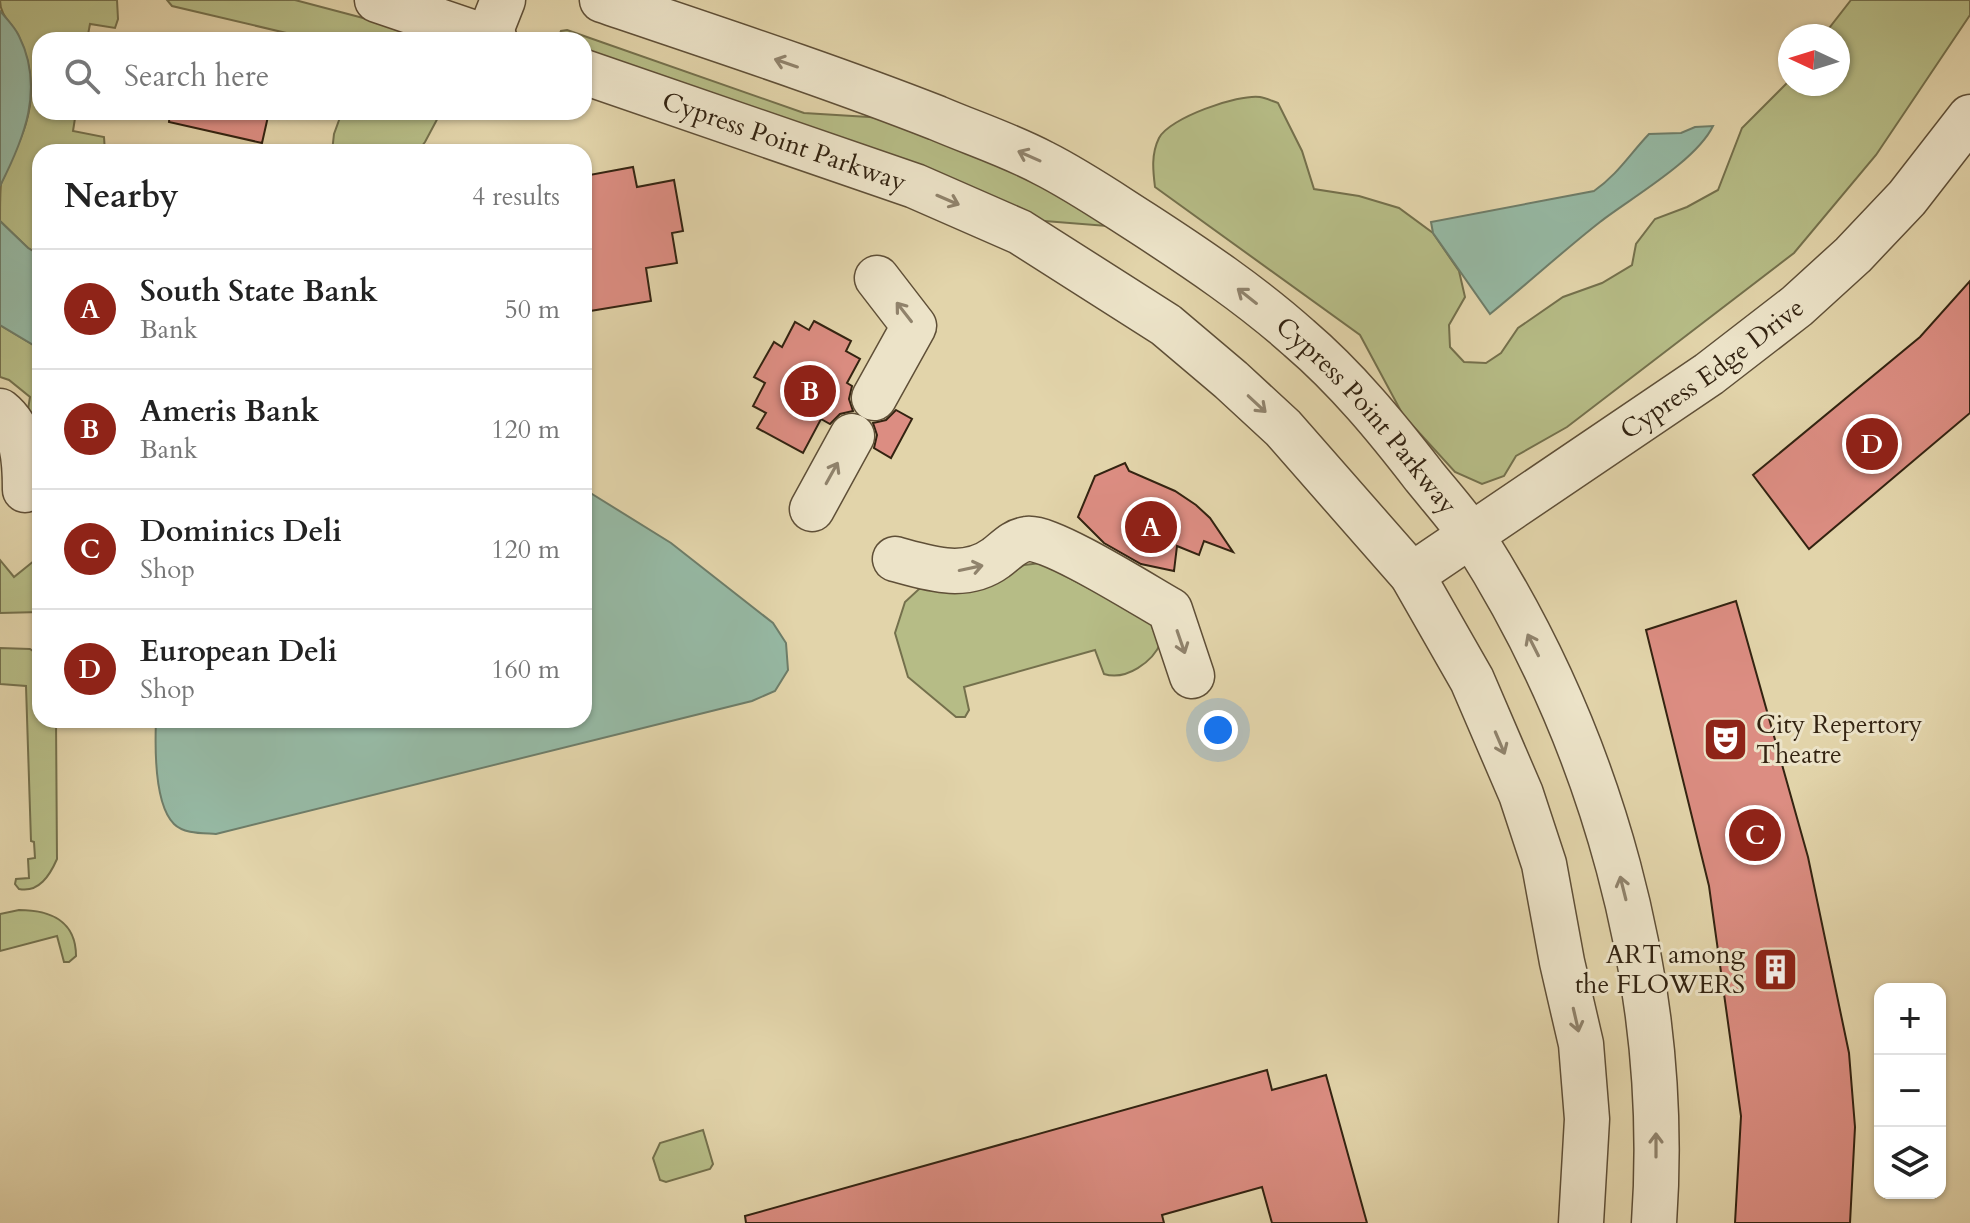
<!DOCTYPE html>
<html lang="en">
<head>
<meta charset="utf-8">
<style>
  body { margin:0; font-family:Cardo,serif; background:#f6f6f6; color:#222 }
  .controls { position:absolute; right:24px; bottom:24px; display:grid; overflow:hidden; border-radius:16px; box-shadow:0 2px 6px #0004 }
  .controls button { width:72px; height:72px; display:grid; place-items:center; padding:0; border:0; border-bottom:2px solid #e0e0e0; background:#fff; color:#222; font:40px sans-serif }
  .compass { position:absolute; left:1778px; top:24px; width:72px; height:72px; border-radius:50%; background:#fff; box-shadow:0 2px 6px #0004; rotate:274deg }
  .you { position:absolute; left:1218px; top:730px; width:28px; height:28px; margin:-20px; border:6px solid #fff; border-radius:50%; background:#1a73e8; box-shadow:0 0 0 12px #1a73e833 }
  .badge { display:grid; place-items:center; width:52px; height:52px; border-radius:50%; background:#8f2418; color:#fff; font-size:26px; font-weight:700 }
  .pin { position:absolute; translate:-50% -50%; border:4px solid #fff; box-shadow:0 2px 8px #0006 }
  .list { margin:0; padding:0; list-style:none }
  h2 { display:flex; justify-content:space-between; align-items:center; height:104px; margin:0; padding:0 32px; font-size:34px }
  h2 small { font-size:26px; font-weight:400; color:#767676 }
  .list li { display:grid; grid-template-columns:52px 1fr auto; gap:24px; align-items:center; box-sizing:border-box; height:120px; padding:0 32px; border-top:2px solid #e0e0e0 }
  .list b { display:block; font-size:30px; white-space:nowrap }
  .list p { margin:0; font-size:26px; white-space:nowrap; color:#767676 }
  .list em { font-size:26px; font-style:normal; color:#767676 }
  .icon { flex:none; width:44px; height:44px; fill:none; stroke:currentColor; stroke-width:2; stroke-linecap:round; stroke-linejoin:round }
  .map { position:relative; flex:none; width:1970px; height:1223px; overflow:hidden }
  .search { position:absolute; background:#fff; box-shadow:0 2px 6px #0004; left:32px; top:32px; width:560px; height:88px; display:flex; align-items:center; gap:20px; box-sizing:border-box; padding:0 28px; border-radius:24px; color:#767676; font-size:30px }
  .panel { position:absolute; background:#fff; box-shadow:0 2px 6px #0004; left:32px; top:144px; width:560px; height:584px; border-radius:24px }
  .map>svg:first-child { display:block }
  .green { fill:#b6bc86; stroke:#74704c; stroke-width:2 }
  .water { fill:#96b9a4; stroke:#6e7d69; stroke-width:2 }
  .building { fill:#dc8d82; stroke:#332311; stroke-width:2 }
  .lines { fill:none; stroke-linecap:round; stroke-linejoin:round }
  .minor-casing { stroke:#5f4f37; stroke-width:47 }
  .minor { stroke:#ece3c8; stroke-width:44 }
  .oneway { stroke:#90836c }
  .labels { text-anchor:middle; stroke-width:6; stroke-linejoin:round; paint-order:stroke }
  .street-label { font-size:26px; fill:#332311; stroke:#ece3c8 }
  .poi-label { font-size:26px; fill:#332311; stroke:#ece3c8; text-anchor:start }
</style>
</head>
<body>
<div class="map">
<svg width="1970" height="1223" viewBox="0 0 1970 1223">
  <rect width="100%" height="100%" fill="#e2d4aa"/>
  <filter id="stains"><feTurbulence type="fractalNoise" baseFrequency=".0025" numOctaves="4"/><feColorMatrix values="0 0 0 0 .2 0 0 0 0 .09 0 0 0 0 .02 0 0 0 .5 -.17"/></filter>
  <radialGradient id="worn" r=".72"><stop offset=".6" stop-color="#630" stop-opacity="0"/><stop offset="1" stop-color="#630" stop-opacity=".3"/></radialGradient>
  <!-- green -->
  <g class="green">
    <path d="M0 0H117L118 19 115 28 90 24 87 40H40V112H76L73 131 104 137 105 152H40V255L28 248 0 221C0 210 0 194 1 184 14 151 33 122 31 85 30 69 26 51 19 37 13 23 0 17 0 0Z"/>
    <polygon points="167,0 295,0 401,28 423,40 316,40 172,6"/>
    <path d="M1851 0H1970V15L1876 155 1794 253 1567 427 1516 456 1504 476 1482 484 1455 472 1403 415 1360 335 1155 187C1153 171 1151 154 1159 138 1169 118 1238 94 1260 97 1266 98 1272 101 1278 103L1302 151 1314 189 1359 196 1399 208 1433 233 1459 271 1465 297 1449 325 1450 347 1464 362 1486 363 1501 353 1518 328 1563 297 1602 283 1632 265 1636 244 1655 219 1687 207 1718 190 1742 128 1790 80V84H1838V36H1823Z"/>
    <polygon points="567,30 804,113 885,118 1052,188 1107,226 1032,220 584,52 584,40 561,40 559,36 561,31"/>
    <polygon points="342,112 441,112 425,142 417,152 332,152 334,134"/>
    <polygon points="0,325 40,349 40,428 27,416 30,397 9,380 0,377"/>
    <polygon points="40,556 40,612 0,613 0,560 14,577"/>
    <path d="M1041 563 1153 622 1161 642C1153 662 1126 681 1104 674L1095 650 964 687 969 710 965 717H956L908 677 895 633 905 602 919 589 932 584 1004 578 1024 565Z"/>
    <path d="M0 648 30 649 40 656V720H56L57 859C50 875 39 893 19 889L15 884 16 879 29 878 28 859 35 858 34 842 31 841 26 686 0 684Z"/>
    <path d="M19 910C50 910 76 921 76 956L69 962H64L57 936 0 951V914Z"/>
    <polygon points="703,1130 713,1164 710,1169 666,1182 660,1180 653,1158 660,1143"/>
  </g>
  <!-- water -->
  <g class="water">
    <path d="M0 11C6 18 15 27 19 36 45 88 24 139 0 186Z"/>
    <path d="M1713 126C1696 161 1631 198 1600 222 1563 251 1527 284 1490 314L1433 233 1431 222 1594 191C1618 174 1629 155 1649 134L1681 133 1695 127Z"/>
    <polygon points="0,221 28,248 40,255 40,349 0,325"/>
    <path d="M584 489 671 543 773 623 786 643 788 670 775 691 752 701 216 834C203 833 184 834 174 824 154 804 155 746 156 720H584Z"/>
  </g>
  <!-- building -->
  <g class="building">
    <polygon points="170,112 269,112 262,143 169,122"/>
    <polygon points="633,167 637,187 674,180 683,231 672,233 677,263 646,268 651,301 584,312 584,176"/>
    <polygon points="1970,281 1970,413 1809,549 1753,475 1920,337"/>
    <polygon points="814,321 851,341 846,351 860,359 847,383 852,386 849,399 853,411 840,414 830,424 821,419 803,453 757,428 766,413 753,406 765,383 754,377 774,342 782,347 795,322 809,330"/>
    <polygon points="896,410 912,419 891,458 874,448 877,435 873,423 886,420"/>
    <polygon points="1125,463 1129,471 1175,491 1196,505 1210,518 1233,552 1204,541 1199,555 1177,546 1174,571 1141,564 1104,543 1078,517 1095,476"/>
    <polygon points="1736,601 1808,857 1849,1053 1855,1127 1850,1223 1735,1223 1741,1116 1709,886 1646,630"/>
    <polygon points="1267,1070 1272,1090 1326,1075 1367,1223 1272,1223 1262,1187 1162,1215 1164,1223 746,1223 745,1216"/>
  </g>
  <g class="lines">
    <defs>
      <g id="minor">
        <polyline points="377,0 495,40"/>
        <path id="s1" d="M602 0C714 38 827 75 937 118 972 133 1009 145 1043 163 1077 180 1109 202 1142 223 1196 258 1251 295 1299 338 1346 378 1387 428 1424 476 1441 497 1459 517 1474 539 1602 740 1671 984 1654 1223"/>
        <polyline points="488,38 503,0"/>
        <path id="s2" d="M584 72 915 186 1020 232 1166 325 1231 380 1283 428 1412 575 1472 680 1521 794 1544 864 1562 962 1581 1044 1587 1119 1581 1223"/>
        <polyline points="874,398 914,326 877,278"/>
        <path d="M0 411C24 430 25 462 25 490"/>
        <polyline points="812,509 852,436"/>
        <path d="M895 559C928 568 965 581 996 558 1006 551 1013 541 1027 539 1049 535 1145 596 1170 610L1192 676"/>
        <path id="s3" d="M1412 575 1709 374 1797 306 1853 255 1907 198 1970 117"/>
      </g>
    </defs>
    <!-- minor casing -->
    <use href="#minor" class="minor-casing"/>
    <!-- minor -->
    <use href="#minor" class="minor"/>
  </g>
  <!-- one-way arrows -->
  <defs><path id="oneway-shaft" d="M-6 0H5M1.5-3L5.5 0L1.5 3" fill="none" stroke-width="1.6" stroke-linecap="round" stroke-linejoin="round" transform="scale(2)"/></defs>
  <g class="oneway">
    <use href="#oneway-shaft" transform="translate(786 63) rotate(-161)"/>
    <use href="#oneway-shaft" transform="translate(1029 156) rotate(-156)"/>
    <use href="#oneway-shaft" transform="translate(948 200) rotate(23)"/>
    <use href="#oneway-shaft" transform="translate(1247 296) rotate(-142)"/>
    <use href="#oneway-shaft" transform="translate(904 312) rotate(-128)"/>
    <use href="#oneway-shaft" transform="translate(1257 404) rotate(43)"/>
    <use href="#oneway-shaft" transform="translate(832 473) rotate(-61)"/>
    <use href="#oneway-shaft" transform="translate(971 568) rotate(-12)"/>
    <use href="#oneway-shaft" transform="translate(1181 642) rotate(71)"/>
    <use href="#oneway-shaft" transform="translate(1533 645) rotate(-117)"/>
    <use href="#oneway-shaft" transform="translate(1500 743) rotate(67)"/>
    <use href="#oneway-shaft" transform="translate(1623 888) rotate(-104)"/>
    <use href="#oneway-shaft" transform="translate(1576 1020) rotate(77)"/>
    <use href="#oneway-shaft" transform="translate(1656 1145) rotate(-90)"/>
  </g>
  <!-- icons -->
  <defs>
    <symbol id="theatre-square" viewBox="-11 -11 22 22"><rect x="-9" y="-9" width="18" height="18" rx="4" fill="#8f2418" stroke="#ece3c8"/><path d="M-5-5.5Q0-4 5-5.5V0Q5 5 0 6Q-5 5-5 0ZM-3.3-2.5H-1v1.5H-3.3ZM1-2.5H3.3v1.5H1ZM-2.8 1Q0 5.5 2.8 1Z" fill="#fff"/></symbol>
    <symbol id="building-square" viewBox="-11 -11 22 22"><rect x="-9" y="-9" width="18" height="18" rx="4" fill="#8f2418" stroke="#ece3c8"/><path d="M-4-6H4V6H1V3H-1V6H-4ZM-2.5-4.3h1.7v1.8h-1.7ZM.8-4.3h1.7v1.8H.8ZM-2.5-1h1.7V.8h-1.7ZM.8-1h1.7V.8H.8Z" fill="#fff"/></symbol>
  </defs>
  <g fill-rule="evenodd">
    <use href="#theatre-square" x="1700" y="714" width="51" height="51"/>
    <use href="#building-square" x="1750" y="944" width="51" height="51"/>
  </g>
  <g class="labels">
    <!-- street labels -->
    <g class="street-label">
      <text dy="9" stroke="none"><textPath href="#s2" startOffset="212">Cypress Point Parkway</textPath></text>
      <text dy="9" stroke="none"><textPath href="#s3" startOffset="364">Cypress Edge Drive</textPath></text>
      <text dy="9" stroke="none"><textPath href="#s1" startOffset="884">Cypress Point Parkway</textPath></text>
    </g>
    <!-- poi labels -->
    <g class="poi-label">
      <text x="1756" y="733">City Repertory<tspan x="1756" dy="30">Theatre</tspan></text>
      <text x="1745" y="963" text-anchor="end">ART among<tspan x="1745" dy="30">the FLOWERS</tspan></text>
    </g>
  </g>
  <rect width="100%" height="100%" filter="url(#stains)"/>
  <rect width="100%" height="100%" fill="url(#worn)"/>
</svg>
<div class="controls">
<button>+</button>
<button>−</button>
<button><svg class="icon" aria-label="layers" viewBox="0 0 24 24"><path d="M12 4l9 5-9 5-9-5zM3 14l9 5 9-5"/></svg></button>
</div>
<svg class="compass" viewBox="-18 -18 36 36"><path d="M0-13l5 13h-10z" fill="#e53935"/><path d="M0 13l5-13h-10z" fill="#767676"/></svg>
<div class="you"></div>
<div class="pin badge" style="left:1151px;top:527px">A</div>
<div class="pin badge" style="left:810px;top:391px">B</div>
<div class="pin badge" style="left:1755px;top:835px">C</div>
<div class="pin badge" style="left:1872px;top:444px">D</div>
<div class="search"><svg class="icon" aria-label="search" viewBox="0 0 24 24"><circle cx="10" cy="10" r="6"/><path d="M15 15l6 6"/></svg>Search here</div>
<section class="panel">
<h2>Nearby<small>4 results</small></h2>
<ul class="list">
<li><span class="badge">A</span><div><b>South State Bank</b><p>Bank</p></div><em>50 m</em></li>
<li><span class="badge">B</span><div><b>Ameris Bank</b><p>Bank</p></div><em>120 m</em></li>
<li><span class="badge">C</span><div><b>Dominics Deli</b><p>Shop</p></div><em>120 m</em></li>
<li><span class="badge">D</span><div><b>European Deli</b><p>Shop</p></div><em>160 m</em></li>
</ul>
</section>
</div>
</body>
</html>
